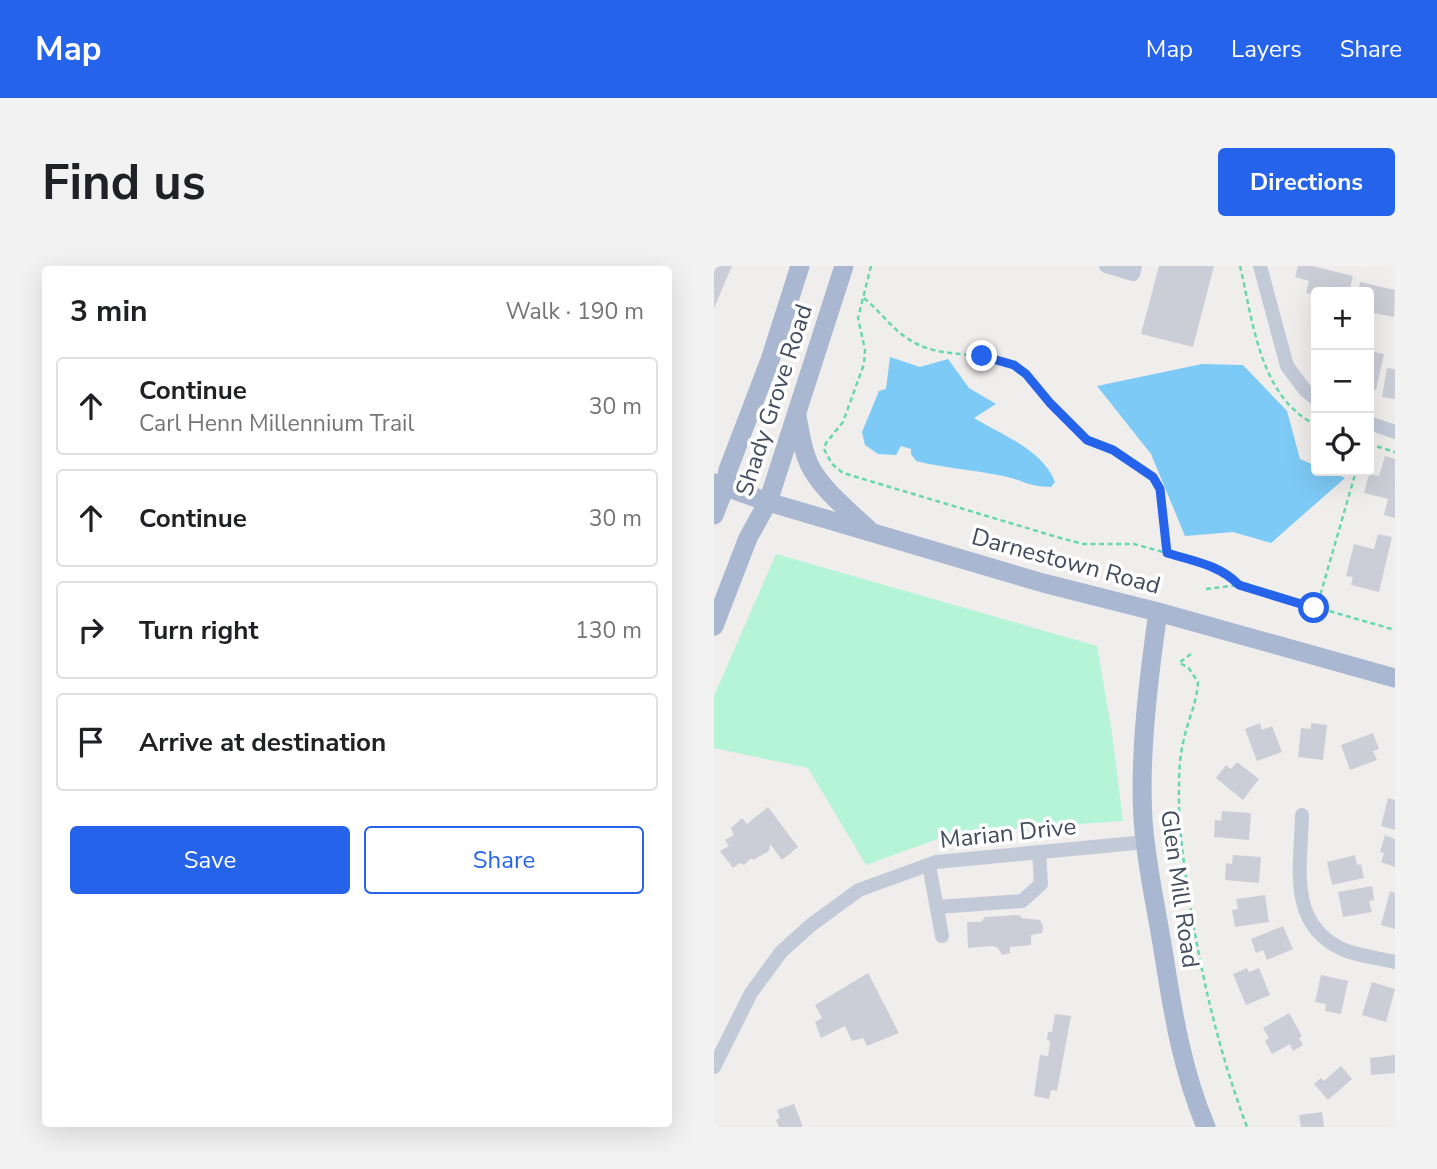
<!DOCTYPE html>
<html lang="en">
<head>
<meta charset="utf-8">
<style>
  body { margin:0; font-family:"Nunito Sans",sans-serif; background:#f2f2f2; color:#202124 }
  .controls { position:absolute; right:21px; top:21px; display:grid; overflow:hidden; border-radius:7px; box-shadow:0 7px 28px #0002 }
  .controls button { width:63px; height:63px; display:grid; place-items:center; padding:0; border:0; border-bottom:2px solid #e0e0e0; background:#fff; color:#202124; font:35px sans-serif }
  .stop { position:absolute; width:21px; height:21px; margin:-16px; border:5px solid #2563eb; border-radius:50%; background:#fff }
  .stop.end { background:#2563eb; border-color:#fff; box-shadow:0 2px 7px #0008 }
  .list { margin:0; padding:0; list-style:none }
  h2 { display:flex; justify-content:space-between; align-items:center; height:91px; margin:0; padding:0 28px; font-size:30px }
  h2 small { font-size:23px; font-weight:400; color:#757577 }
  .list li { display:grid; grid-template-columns:46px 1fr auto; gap:21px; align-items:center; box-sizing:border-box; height:98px; margin:0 14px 14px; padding:0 14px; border:2px solid #e0e0e0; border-radius:7px }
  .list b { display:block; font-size:26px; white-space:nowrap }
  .list p { margin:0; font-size:23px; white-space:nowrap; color:#757577 }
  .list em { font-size:23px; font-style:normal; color:#757577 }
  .actions { display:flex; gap:14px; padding:21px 28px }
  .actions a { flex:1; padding:16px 0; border:2px solid #2563eb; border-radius:7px; text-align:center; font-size:24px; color:#2563eb }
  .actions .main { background:#2563eb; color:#fff }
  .icon { flex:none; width:38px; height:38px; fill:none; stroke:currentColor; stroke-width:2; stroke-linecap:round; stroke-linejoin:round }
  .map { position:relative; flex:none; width:681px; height:861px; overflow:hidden; border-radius:7px }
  header { display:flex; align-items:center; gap:42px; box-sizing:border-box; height:98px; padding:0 35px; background:#2563eb; color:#fff }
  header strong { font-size:33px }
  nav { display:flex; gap:38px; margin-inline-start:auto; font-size:24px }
  .intro { display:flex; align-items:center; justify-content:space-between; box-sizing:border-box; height:168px; padding:0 42px }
  h1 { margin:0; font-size:49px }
  .button { padding:18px 32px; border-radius:7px; background:#2563eb; color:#fff; font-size:24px; font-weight:700 }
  main { display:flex; gap:42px; padding:0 42px }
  aside { flex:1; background:#fff; border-radius:7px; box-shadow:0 7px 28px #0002 }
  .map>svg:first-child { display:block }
  .green { fill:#b5f4d7 }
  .water { fill:#7dcaf6 }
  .building { fill:#cbced6 }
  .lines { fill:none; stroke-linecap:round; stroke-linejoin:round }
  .path { stroke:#69d6b2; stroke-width:2.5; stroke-dasharray:5 3.5; stroke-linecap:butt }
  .minor { stroke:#c2cad7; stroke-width:14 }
  .major { stroke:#a9b7d0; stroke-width:19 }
  .route { stroke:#2563eb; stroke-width:9 }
  .labels { text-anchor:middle; stroke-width:7; stroke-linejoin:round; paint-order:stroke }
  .street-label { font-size:24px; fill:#434d5d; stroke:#fff }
</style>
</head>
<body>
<header>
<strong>Map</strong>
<nav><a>Map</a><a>Layers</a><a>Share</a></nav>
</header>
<div class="intro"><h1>Find us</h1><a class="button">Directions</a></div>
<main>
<aside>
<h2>3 min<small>Walk · 190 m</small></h2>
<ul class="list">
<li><svg class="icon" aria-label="ahead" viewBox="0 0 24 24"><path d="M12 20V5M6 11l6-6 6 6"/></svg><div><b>Continue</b><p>Carl Henn Millennium Trail</p></div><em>30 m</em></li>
<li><svg class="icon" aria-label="ahead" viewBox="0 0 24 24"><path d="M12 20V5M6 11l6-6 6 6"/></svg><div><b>Continue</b></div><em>30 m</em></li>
<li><svg class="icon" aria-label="right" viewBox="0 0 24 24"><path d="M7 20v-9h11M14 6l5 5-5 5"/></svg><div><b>Turn right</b></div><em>130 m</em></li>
<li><svg class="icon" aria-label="arrive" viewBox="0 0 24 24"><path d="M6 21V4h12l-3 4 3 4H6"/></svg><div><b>Arrive at destination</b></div></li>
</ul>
<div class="actions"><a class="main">Save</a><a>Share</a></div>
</aside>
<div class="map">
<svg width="681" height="861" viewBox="0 0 681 861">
  <rect width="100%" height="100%" fill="#f0eded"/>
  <!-- green -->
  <polygon class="green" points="62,288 383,380 398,467 409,555 240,567 152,599 94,502 0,482 0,430"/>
  <!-- water -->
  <g class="water">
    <path d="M176 91 206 101 234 93 255 122 282 138 260 152C288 169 329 184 341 216L337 221C314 221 309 214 289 210 260 204 231 202 202 195L197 188V183L187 180 182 189 164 188 151 179 148 166 165 125 172 123Z"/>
    <polygon points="488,98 529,99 573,145 586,193 602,200 602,205 614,205 631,212 557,277 519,266 471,270 437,188 383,120"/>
  </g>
  <!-- building -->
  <g class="building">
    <polygon points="0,0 18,0 0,42"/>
    <polygon points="445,0 500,0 479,81 427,68"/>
    <polygon points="584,0 599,0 639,10 635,26 602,26 602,30 592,27 595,15 581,11"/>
    <polygon points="646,16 681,24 680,51 655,46 655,26 644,26"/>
    <polygon points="655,85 670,88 662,124 655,122"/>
    <polygon points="673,102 681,103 681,133 668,131"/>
    <polygon points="671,190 681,193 681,252 670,249 674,233 650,227 655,208 665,210"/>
    <polygon points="664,268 678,271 665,326 637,319 639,311 632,310 640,278 660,283"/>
    <polygon points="546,457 548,464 558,460 568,486 543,495 531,463"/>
    <polygon points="597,457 613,459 609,494 584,491 587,462 597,463"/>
    <polygon points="659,467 665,483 659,485 663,494 636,504 627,479"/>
    <polygon points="523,496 545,513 529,534 502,512 512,499 517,503"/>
    <polygon points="674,532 681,534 681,564 667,560"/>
    <polygon points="54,541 84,581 68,594 56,578 55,585 39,594 37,592 30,599 26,597 19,602 6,585 15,580 11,574 20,569 17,562 28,552 33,558"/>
    <polygon points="508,545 537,547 535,574 500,571 501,554 507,555"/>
    <polygon points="671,569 681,573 681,601 667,596 670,587 666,586"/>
    <polygon points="519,589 547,591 545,617 511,614 512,597 518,598"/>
    <polygon points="641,589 643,599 647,598 650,612 618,619 613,596"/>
    <polygon points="658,620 660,634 655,635 658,646 629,651 624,626"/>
    <polygon points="676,625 681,627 681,663 667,659"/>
    <polygon points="551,629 555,656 521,661 518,644 524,643 522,633"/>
    <polygon points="306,649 307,652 326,654 329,660 328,667 317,669 317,679 296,681 296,687 288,689 284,682 278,680 254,682 253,656 267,656 271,651"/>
    <polygon points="569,660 579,683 553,694 549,684 542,687 537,673"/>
    <polygon points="533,702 535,706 545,702 556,729 532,739 519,708"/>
    <polygon points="154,707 185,767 153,780 149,772 138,775 131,760 107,772 101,756 108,752 101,739"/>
    <polygon points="607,709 634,715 627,748 611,745 612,738 601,736"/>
    <polygon points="658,716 681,723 672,756 648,749"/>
    <polygon points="575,747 588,770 585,772 589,779 579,785 576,778 558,788 551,775 555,772 549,762"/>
    <polygon points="341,748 357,750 343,825 337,824 335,833 320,830 326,789 334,790 336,775 333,774 334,766 338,766"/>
    <polygon points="681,789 681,807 657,809 656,792"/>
    <polygon points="627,800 638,813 614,834 600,818 607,812 610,815"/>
    <polygon points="80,838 89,861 65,861 62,854 66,852 63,844"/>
    <polygon points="608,846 610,861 587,861 585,849"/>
  </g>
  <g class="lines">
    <!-- path -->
    <g class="path">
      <polyline points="157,0 144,52 151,84 150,98 129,156 112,177 110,183 118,198 129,207 343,271 369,278 420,278 496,299 516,310 525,319"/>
      <path d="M526 0C539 54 545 131 602 159"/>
      <path d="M150 32C174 52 183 73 216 83 243 91 273 86 299 99 328 114 344 157 374 174 395 186 427 192 441 215 450 230 452 268 453 287"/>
      <polyline points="655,178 681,186"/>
      <polyline points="37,193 50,198"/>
      <polyline points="492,323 525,319 681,364"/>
      <polyline points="594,340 606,330 642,205"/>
      <path d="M477 388 465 397 474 401 484 416C483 437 474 453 470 473 466 488 465 505 465 521 464 560 470 599 476 638 488 714 506 789 533 861"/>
    </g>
    <!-- minor -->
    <g class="minor">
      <polyline points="392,0 419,8 421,0"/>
      <polyline points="546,0 573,100 591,124 602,133"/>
      <polyline points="655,157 681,166"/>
      <path d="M588 549C587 600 573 657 628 683 644 690 664 692 681 696"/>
      <polyline points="215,599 228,670"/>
      <polyline points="223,641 308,635 327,618 325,586"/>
      <polyline points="0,801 37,727 67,686 97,659 145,624 222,596 432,576"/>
    </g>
    <!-- major -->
    <g class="major">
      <path d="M83 150C86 166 88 183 95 198 107 223 134 244 154 263"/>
      <polyline points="0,217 54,236 329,317 444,346 681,412"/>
      <polyline points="0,249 11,221 14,204 56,94 86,0"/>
      <path d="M444 346C435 409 425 489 429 553 432 599 443 645 450 690 459 748 469 807 492 861"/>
      <polyline points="0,360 34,272 54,236 130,0"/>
    </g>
  </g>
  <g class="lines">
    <!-- route -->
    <path class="route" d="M268 90 300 99 312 108 336 137 373 174 399 184 439 211 446 223 453 287C479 295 506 299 525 319L600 342"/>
  </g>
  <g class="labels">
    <!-- street labels -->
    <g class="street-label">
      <text transform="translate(60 134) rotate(-72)" y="8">Shady Grove Road</text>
      <text transform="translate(352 295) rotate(15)" y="8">Darnestown Road</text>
      <text transform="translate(294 567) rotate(-6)" y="8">Marian Drive</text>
      <text transform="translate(466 623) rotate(82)" y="8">Glen Mill Road</text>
    </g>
  </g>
</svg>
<div class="controls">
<button>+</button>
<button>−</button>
<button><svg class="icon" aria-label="locate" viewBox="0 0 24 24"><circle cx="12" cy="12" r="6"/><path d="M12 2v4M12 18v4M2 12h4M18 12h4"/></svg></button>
</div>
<div class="stop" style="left:600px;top:342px"></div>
<div class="stop end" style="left:268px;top:90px"></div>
</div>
</main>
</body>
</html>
